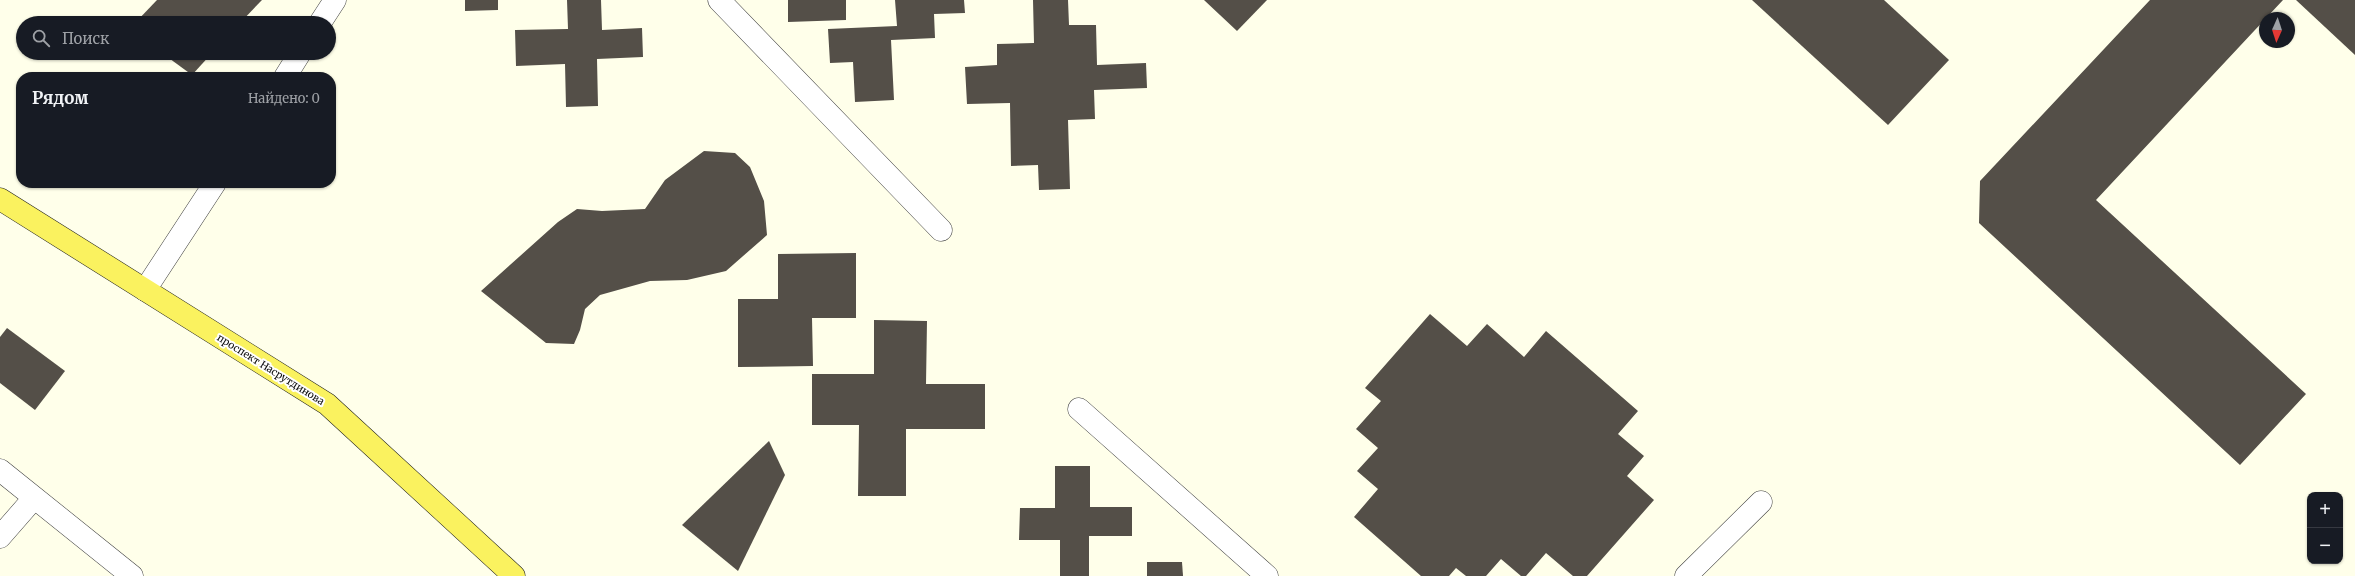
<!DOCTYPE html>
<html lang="ru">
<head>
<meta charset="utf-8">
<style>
  body { margin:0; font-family:Merriweather,serif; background:#242831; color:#f1f3f6 }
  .controls { position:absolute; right:12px; bottom:12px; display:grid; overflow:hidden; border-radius:8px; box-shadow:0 1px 3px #0004 }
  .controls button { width:36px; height:36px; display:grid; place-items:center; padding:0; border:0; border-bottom:1px solid #363941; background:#171b24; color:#f1f3f6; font:20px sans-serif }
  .compass { position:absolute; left:2259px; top:12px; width:36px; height:36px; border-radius:50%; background:#171b24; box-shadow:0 1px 3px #0004; rotate:183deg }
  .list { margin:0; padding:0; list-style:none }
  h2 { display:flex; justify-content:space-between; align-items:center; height:52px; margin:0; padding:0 16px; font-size:17px }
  h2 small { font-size:13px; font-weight:400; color:#9ea1a6 }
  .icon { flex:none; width:22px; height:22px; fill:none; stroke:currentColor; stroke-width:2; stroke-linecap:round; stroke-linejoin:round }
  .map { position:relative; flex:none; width:2355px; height:576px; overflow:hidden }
  .search { position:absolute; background:#171b24; box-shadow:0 1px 3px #0004; left:16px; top:16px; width:320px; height:44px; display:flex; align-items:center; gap:10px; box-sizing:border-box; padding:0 14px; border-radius:22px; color:#9ea1a6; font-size:15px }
  .panel { position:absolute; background:#171b24; box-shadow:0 1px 3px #0004; left:16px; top:72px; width:320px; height:116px; border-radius:16px }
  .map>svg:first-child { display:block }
  .building { fill:#544f48 }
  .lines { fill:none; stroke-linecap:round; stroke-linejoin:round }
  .minor-casing { stroke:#3f3f3f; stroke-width:23 }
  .major-casing { stroke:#1d1d1d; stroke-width:23 }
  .minor { stroke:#fff; stroke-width:22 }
  .major { stroke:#faf25f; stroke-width:22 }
  .labels { text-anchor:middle; stroke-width:4; stroke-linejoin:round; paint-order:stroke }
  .street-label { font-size:10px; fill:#0c0c0c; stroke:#fff }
</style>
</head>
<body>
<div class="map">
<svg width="2355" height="576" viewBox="0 0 2355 576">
  <rect width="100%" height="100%" fill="#ffffea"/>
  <!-- building -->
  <g class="building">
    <polygon points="157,0 262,0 240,23 135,23"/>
    <polygon points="465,0 498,0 498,10 465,11"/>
    <polygon points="567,0 601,0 602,30 642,28 643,57 597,59 598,106 566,107 565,64 516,66 515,30 568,29"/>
    <polygon points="788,0 846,0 846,20 788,22"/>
    <polygon points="895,0 964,0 965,13 934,14 935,38 891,40 894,100 855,102 853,62 830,63 828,29 897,26"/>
    <polygon points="1033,0 1068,0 1069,25 1096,25 1097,65 1146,63 1147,88 1094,90 1095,119 1068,120 1070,189 1039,190 1038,165 1011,166 1010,103 967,104 965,67 997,65 997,44 1034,43"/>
    <polygon points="1204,0 1267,0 1237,31"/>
    <polygon points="1752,0 1884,0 1949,60 1888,125"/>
    <polygon points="2150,0 2283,0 2096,200 2306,394 2240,465 1979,223 1980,181"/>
    <polygon points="2296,0 2355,0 2355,55"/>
    <polygon points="162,53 212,53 192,75"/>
    <polygon points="704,151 735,153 750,167 764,201 767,235 726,271 687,280 650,281 600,295 585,309 580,330 574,344 546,343 481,291 558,222 577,209 602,211 645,209 665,180"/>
    <polygon points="856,253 856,318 812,318 813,366 738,367 738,299 778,299 778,254"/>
    <polygon points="1430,314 1467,346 1487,324 1524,357 1546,331 1638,411 1618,434 1644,456 1627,476 1654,500 1587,576 1573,576 1546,553 1526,576 1521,576 1501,559 1486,576 1466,576 1456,568 1449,576 1421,576 1354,517 1378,489 1357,471 1378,448 1356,429 1381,401 1365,388"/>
    <polygon points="874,320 927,321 926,384 985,384 985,429 906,429 906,496 858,496 859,425 812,425 812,374 874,374"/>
    <polygon points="7,328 65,371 35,410 0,383 0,337"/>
    <polygon points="769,441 785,475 738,571 682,525"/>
    <polygon points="1055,466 1090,466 1090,507 1132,507 1132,536 1089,536 1089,576 1060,576 1060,540 1019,540 1020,508 1055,508"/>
    <polygon points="1147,562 1182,562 1183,576 1147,576"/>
  </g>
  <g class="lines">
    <defs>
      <g id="minor">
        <polyline points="719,0 941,230"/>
        <polyline points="320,23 335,0"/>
        <polyline points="285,77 300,53"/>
        <polyline points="145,290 215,183"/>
        <polyline points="1079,409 1267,576"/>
        <polyline points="0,470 132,576"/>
        <polyline points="0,537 34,498"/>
        <polyline points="1686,576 1761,502"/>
      </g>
      <polyline id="major" points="0,199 327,404 514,576"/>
    </defs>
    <!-- minor casing -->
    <use href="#minor" class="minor-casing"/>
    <!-- major casing -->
    <use href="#major" class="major-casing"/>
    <!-- minor -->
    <use href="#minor" class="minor"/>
    <!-- major -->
    <use href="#major" class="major"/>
  </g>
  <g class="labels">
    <!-- street labels -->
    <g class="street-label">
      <text transform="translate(271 369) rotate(32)" y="4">проспект Насрутдинова</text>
    </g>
  </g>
</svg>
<div class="controls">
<button>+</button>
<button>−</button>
</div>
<svg class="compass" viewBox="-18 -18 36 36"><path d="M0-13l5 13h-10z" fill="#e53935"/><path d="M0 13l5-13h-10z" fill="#9ea1a6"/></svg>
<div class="search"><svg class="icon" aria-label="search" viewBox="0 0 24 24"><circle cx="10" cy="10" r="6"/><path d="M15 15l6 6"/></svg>Поиск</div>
<section class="panel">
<h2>Рядом<small>Найдено: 0</small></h2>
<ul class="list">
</ul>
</section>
</div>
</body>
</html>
